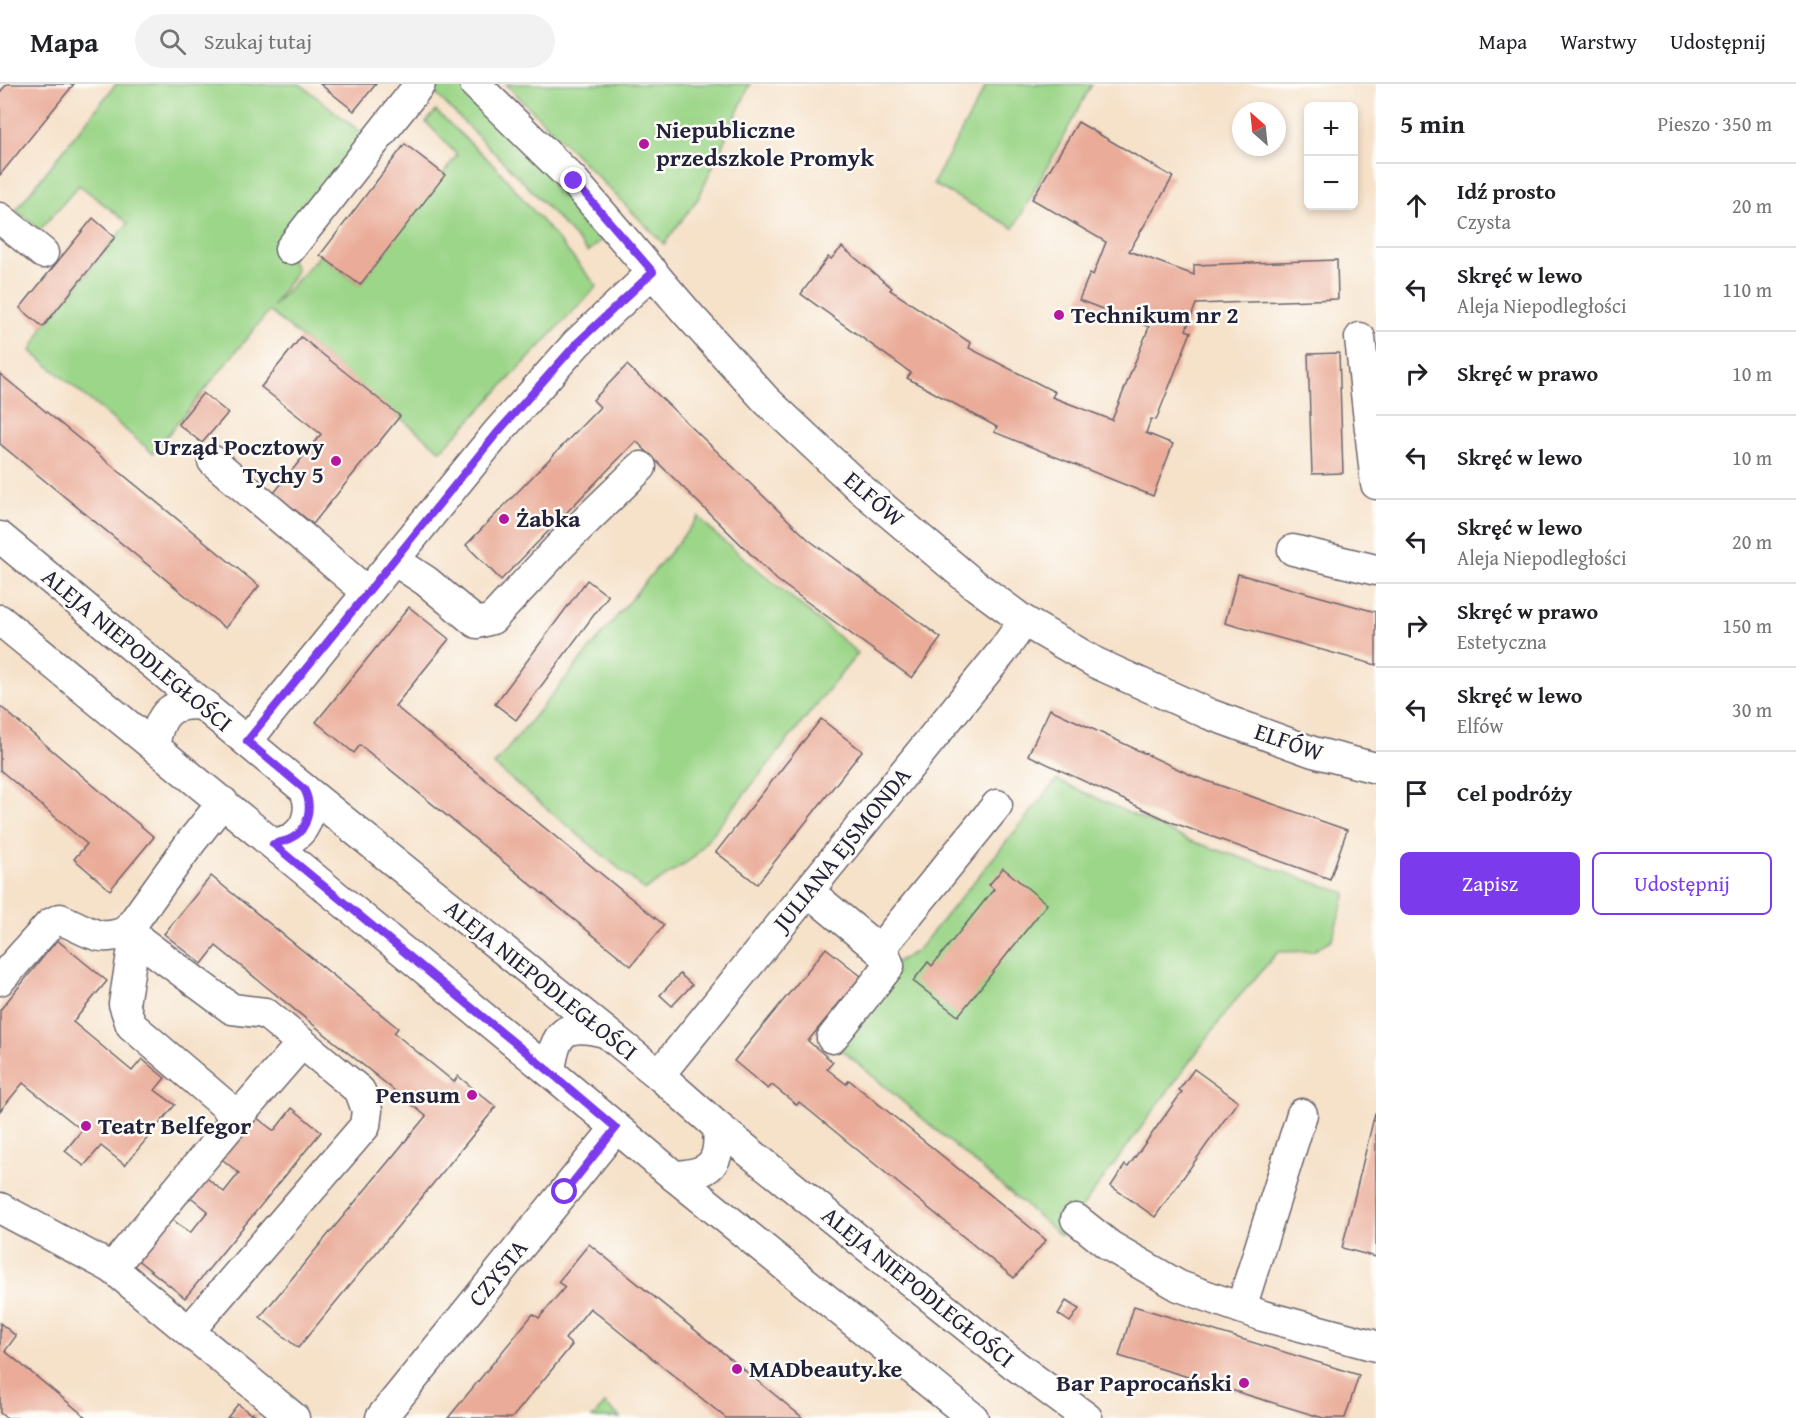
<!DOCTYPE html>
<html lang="pl">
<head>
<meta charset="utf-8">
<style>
  body { margin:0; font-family:"Gentium Book Plus",serif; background:#f2f2f2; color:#202124 }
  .controls { position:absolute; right:18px; top:18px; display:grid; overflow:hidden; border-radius:9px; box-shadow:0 3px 9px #0003 }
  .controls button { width:54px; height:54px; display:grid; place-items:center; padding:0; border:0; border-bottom:2px solid #e0e0e0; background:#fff; color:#202124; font:30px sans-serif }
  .compass { position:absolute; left:1232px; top:18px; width:54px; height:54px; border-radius:50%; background:#fff; box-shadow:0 3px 9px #0003; rotate:333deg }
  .stop { position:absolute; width:18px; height:18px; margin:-14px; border:4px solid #7c3aed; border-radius:50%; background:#fff }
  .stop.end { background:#7c3aed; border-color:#fff; box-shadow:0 2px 6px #0008 }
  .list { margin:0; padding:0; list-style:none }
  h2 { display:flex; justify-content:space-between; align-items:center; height:78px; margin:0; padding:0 24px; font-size:26px }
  h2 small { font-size:20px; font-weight:400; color:#757577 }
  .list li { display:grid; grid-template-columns:39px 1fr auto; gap:18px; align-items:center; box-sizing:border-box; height:84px; padding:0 24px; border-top:2px solid #e0e0e0 }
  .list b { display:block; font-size:22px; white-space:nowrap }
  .list p { margin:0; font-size:20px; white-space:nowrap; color:#757577 }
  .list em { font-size:20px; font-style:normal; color:#757577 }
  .actions { display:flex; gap:12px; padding:18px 24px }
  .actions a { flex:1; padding:14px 0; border:2px solid #7c3aed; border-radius:9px; text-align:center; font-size:21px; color:#7c3aed }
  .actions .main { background:#7c3aed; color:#fff }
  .icon { flex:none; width:33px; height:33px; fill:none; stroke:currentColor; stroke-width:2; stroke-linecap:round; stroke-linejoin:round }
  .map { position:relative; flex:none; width:1376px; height:1334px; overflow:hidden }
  header { display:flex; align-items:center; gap:36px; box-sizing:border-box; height:84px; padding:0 30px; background:#fff; border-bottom:2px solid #e0e0e0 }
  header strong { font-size:28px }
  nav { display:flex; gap:33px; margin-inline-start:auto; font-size:21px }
  .search { width:420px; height:54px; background:#f2f2f2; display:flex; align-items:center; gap:15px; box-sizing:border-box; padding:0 21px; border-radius:33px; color:#757577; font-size:22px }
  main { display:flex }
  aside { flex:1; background:#fff }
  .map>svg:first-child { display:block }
  .green { fill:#9cd689; stroke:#5f7c62; stroke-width:1.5 }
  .building { fill:#eaab98 }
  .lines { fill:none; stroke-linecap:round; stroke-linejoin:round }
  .minor-casing { stroke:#6c656d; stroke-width:33 }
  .minor { stroke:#fff; stroke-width:30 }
  .route { stroke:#7c3aed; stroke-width:8 }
  .poi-dot { fill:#b5179e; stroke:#fdfcf7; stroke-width:2 }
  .labels { text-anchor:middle; stroke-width:5; stroke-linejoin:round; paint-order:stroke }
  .poi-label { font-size:24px; font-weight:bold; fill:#22223b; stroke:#fdfcf7; text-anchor:start }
  .street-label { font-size:24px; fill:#22223b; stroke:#fdfcf7 }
</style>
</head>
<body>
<header>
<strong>Mapa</strong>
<div class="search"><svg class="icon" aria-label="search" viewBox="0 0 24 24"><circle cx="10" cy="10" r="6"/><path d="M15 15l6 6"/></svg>Szukaj tutaj</div>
<nav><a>Mapa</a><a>Warstwy</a><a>Udostępnij</a></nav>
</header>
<main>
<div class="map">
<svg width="1376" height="1334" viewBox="0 0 1376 1334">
  <rect width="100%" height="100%" fill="#fdfcf7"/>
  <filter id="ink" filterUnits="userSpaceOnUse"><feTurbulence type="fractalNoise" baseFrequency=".0167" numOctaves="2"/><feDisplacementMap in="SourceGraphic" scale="12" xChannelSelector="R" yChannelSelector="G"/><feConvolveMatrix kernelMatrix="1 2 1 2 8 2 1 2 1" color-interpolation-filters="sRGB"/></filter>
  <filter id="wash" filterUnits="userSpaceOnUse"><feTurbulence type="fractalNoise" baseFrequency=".008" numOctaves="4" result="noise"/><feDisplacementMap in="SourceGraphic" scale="24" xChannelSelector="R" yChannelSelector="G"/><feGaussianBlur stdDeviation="1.35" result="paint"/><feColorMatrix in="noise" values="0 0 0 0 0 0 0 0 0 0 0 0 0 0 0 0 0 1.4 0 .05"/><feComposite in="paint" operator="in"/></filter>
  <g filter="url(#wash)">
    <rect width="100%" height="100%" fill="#f6e1c9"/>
    <!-- green -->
    <g class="green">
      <polygon points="116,0 300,0 373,58 289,172 297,186 273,222 320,171 360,201 457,71 426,38 436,27 497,84 597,202 441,367 269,227 153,369 31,267 43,243 128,139 79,101 40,146 16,126"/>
      <polygon points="435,0 464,0 569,102 605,153 588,168 536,111 431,5"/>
      <polygon points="506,0 750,0 699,113 664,160"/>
      <polygon points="987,0 1092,0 1014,144 933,100"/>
      <polygon points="699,433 714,449 858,569 693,774 645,806 494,681"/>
      <polygon points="1057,696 1188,756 1346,809 1332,855 1313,867 1278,868 1230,923 1061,1152 836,961 889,882 917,867"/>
      <polygon points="605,1320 621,1334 592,1334"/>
    </g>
    <g id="blocks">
      <!-- building -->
      <g class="building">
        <polygon points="7,0 74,0 0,91 0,8"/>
        <polygon points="320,0 376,0 354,27"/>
        <polygon points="1078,38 1173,93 1129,167 1194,191 1194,181 1337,176 1338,215 1196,220 1186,246 1191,248 1156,336 1151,335 1146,349 1173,360 1153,412 994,348 997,343 907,294 911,289 801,210 828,173 831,175 842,163 892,204 890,206 971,259 969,264 1055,308 1052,313 1112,336 1149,243 1079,216 1090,189 1093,191 1106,158 1032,115"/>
        <polygon points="405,60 445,91 360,201 320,171"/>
        <polygon points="93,134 115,153 43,243 20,224"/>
        <polygon points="301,253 400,332 313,440 274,409 321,350 261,303"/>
        <polygon points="1339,269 1343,389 1312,390 1308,270"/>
        <polygon points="627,281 809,456 941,554 912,594 777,496 636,357 501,496 466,461 600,323 593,316"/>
        <polygon points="0,290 259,502 225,544 0,360"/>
        <polygon points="203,309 228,329 202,359 178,340"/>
        <polygon points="1238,490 1376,528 1376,581 1225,539"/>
        <polygon points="587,496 608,512 516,636 495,620"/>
        <polygon points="409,523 449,555 395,622 664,841 631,882 360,661 354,669 316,638"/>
        <polygon points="0,622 154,753 110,806 74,775 87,760 0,686"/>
        <polygon points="1050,625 1193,692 1347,746 1330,795 1171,738 1028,671"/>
        <polygon points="821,635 862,667 757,800 716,768"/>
        <polygon points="1003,784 1047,820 958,932 913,897 928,878 932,882 994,805 989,801"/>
        <polygon points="211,792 398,944 394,949 454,998 458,992 496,1023 298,1264 260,1233 426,1032 216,862 202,880 164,850"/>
        <polygon points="57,856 107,897 73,938 132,987 142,975 165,994 155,1006 175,1021 125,1081 101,1062 84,1082 65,1067 82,1046 23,999 0,1027 0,926"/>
        <polygon points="826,864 861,892 808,957 833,978 827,985 846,1000 849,996 1046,1156 1014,1194 799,1018 797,1021 772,1001 768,1005 734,977"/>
        <polygon points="680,890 692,901 672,922 660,911"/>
        <polygon points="1194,985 1238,1017 1155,1133 1111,1102 1125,1081 1128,1083 1182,1008 1179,1006"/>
        <polygon points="292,1024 321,1048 185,1214 135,1174 169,1133 190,1149 208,1127 187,1110 203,1091 224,1108 239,1089 218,1072 252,1030 274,1047"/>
        <polygon points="1375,1029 1376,1029 1376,1173 1342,1164"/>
        <polygon points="589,1160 775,1311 803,1334 726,1334 590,1224 565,1255 572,1261 512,1334 448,1334 533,1230 539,1234 565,1203 558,1198"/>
        <polygon points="1066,1217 1079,1225 1070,1238 1058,1230"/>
        <polygon points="1134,1222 1359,1291 1345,1334 1323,1334 1119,1272"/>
        <polygon points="0,1239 16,1252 5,1267 87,1334 6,1334 0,1329"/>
        <polygon points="238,1320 252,1331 253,1329 260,1334 227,1334"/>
      </g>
    </g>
  </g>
  <g filter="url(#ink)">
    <use href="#blocks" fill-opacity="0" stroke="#6c656d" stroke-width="1.5"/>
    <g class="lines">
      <defs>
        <g id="minor">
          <polyline points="475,0 574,97 688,230 766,316 861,405 975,501 1024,537 1096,579 1209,630 1313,668 1376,684"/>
          <polyline points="0,134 43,169"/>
          <polyline points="290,165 420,0"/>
          <polyline points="1360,254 1376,400"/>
          <polyline points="213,377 367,508"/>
          <polyline points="0,453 304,705 659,991 718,1043 1015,1281 1087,1334"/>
          <polyline points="1293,466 1376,486"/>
          <polyline points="394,476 426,497 474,537 477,539 492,535 561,461 641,383"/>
          <polyline points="0,536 550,988 674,1092 973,1334"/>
          <polyline points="247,657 497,349 577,259 653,188"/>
          <path d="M154 662C160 629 170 617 205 621"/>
          <path d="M273 760C280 758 287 757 292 754 309 744 313 721 304 705"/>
          <polyline points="808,807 885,871 889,882 832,954"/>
          <polyline points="127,847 232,925 265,929 302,959 360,1007 367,1026 365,1042 189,1247"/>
          <polyline points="879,866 997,721"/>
          <path d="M0 896 50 840 60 835C88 846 98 860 127 847L191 758 223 718"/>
          <path d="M550 988C555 947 565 938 605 948"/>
          <polyline points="659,991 1002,568 1024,537"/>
          <polyline points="230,1042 302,959"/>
          <path d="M674 1092C711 1090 721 1080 718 1043"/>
          <polyline points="0,1124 112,1184 294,1334"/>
          <polyline points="1076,1135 1110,1162 1179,1202 1263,1232 1376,1262"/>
          <polyline points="112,1184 230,1042 232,1032 226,1022 131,941 124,920 133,864 138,854"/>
          <polyline points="1241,1224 1302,1030"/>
          <polyline points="381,1334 616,1044"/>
        </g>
      </defs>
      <!-- minor casing -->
      <use href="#minor" class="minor-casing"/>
      <!-- minor -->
      <use href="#minor" class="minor"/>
    </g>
  </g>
  <g class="lines" filter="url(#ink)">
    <!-- route -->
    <path class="route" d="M565 1108 616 1044 550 988 273 760C280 758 287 757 292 754 309 745 313 721 304 705L247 657 497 349 577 259 653 188 574 97"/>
  </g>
  <!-- markers -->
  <g class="poi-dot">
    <circle cx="644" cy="60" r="6"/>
    <circle cx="1059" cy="231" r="6"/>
    <circle cx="336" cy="377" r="6"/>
    <circle cx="504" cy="435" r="6"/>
    <circle cx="472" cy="1011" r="6"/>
    <circle cx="86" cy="1042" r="6"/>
    <circle cx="737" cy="1285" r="6"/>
    <circle cx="1244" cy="1299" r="6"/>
  </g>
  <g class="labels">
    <!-- poi labels -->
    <g class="poi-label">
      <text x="656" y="54">Niepubliczne<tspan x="656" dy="28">przedszkole Promyk</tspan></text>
      <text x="1071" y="239">Technikum nr 2</text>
      <text x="324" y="371" text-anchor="end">Urząd Pocztowy<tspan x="324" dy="28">Tychy 5</tspan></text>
      <text x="516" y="443">Żabka</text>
      <text x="460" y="1019" text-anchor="end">Pensum</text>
      <text x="98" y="1050">Teatr Belfegor</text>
      <text x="749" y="1293">MADbeauty.ke</text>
      <text x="1232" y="1307" text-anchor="end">Bar Paprocański</text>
    </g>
    <!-- street labels -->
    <g class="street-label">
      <text transform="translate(874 415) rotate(41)" y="8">ELFÓW</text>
      <text transform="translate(137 566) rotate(40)" y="8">ALEJA NIEPODLEGŁOŚCI</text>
      <text transform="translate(1289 658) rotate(19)" y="8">ELFÓW</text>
      <text transform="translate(842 765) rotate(-51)" y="8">JULIANA EJSMONDA</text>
      <text transform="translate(541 896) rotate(39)" y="8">ALEJA NIEPODLEGŁOŚCI</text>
      <text transform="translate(498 1189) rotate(-51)" y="8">CZYSTA</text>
      <text transform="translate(918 1203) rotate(39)" y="8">ALEJA NIEPODLEGŁOŚCI</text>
    </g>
  </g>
</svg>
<div class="controls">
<button>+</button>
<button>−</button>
</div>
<svg class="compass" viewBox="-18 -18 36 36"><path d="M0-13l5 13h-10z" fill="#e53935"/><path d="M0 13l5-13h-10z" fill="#757577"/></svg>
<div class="stop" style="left:565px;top:1108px"></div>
<div class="stop end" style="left:574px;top:97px"></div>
</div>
<aside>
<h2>5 min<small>Pieszo · 350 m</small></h2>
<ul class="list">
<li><svg class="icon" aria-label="ahead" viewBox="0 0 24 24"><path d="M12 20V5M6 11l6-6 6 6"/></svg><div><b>Idź prosto</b><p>Czysta</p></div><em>20 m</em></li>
<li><svg class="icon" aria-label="left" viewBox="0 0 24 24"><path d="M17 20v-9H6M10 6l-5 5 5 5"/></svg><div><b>Skręć w lewo</b><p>Aleja Niepodległości</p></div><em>110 m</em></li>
<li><svg class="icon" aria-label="right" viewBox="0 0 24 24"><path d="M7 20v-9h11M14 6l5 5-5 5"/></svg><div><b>Skręć w prawo</b></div><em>10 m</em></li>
<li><svg class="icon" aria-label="left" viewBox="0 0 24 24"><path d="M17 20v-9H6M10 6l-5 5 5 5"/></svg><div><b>Skręć w lewo</b></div><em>10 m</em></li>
<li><svg class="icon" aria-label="left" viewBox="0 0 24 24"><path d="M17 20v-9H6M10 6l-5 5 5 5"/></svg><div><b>Skręć w lewo</b><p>Aleja Niepodległości</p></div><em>20 m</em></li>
<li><svg class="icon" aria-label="right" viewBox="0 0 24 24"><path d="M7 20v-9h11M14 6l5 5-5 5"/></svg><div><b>Skręć w prawo</b><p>Estetyczna</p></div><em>150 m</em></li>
<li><svg class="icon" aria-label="left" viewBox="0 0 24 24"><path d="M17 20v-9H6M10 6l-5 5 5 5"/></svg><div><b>Skręć w lewo</b><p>Elfów</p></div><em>30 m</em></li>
<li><svg class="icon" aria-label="arrive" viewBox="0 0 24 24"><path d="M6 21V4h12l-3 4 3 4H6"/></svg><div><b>Cel podróży</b></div></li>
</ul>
<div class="actions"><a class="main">Zapisz</a><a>Udostępnij</a></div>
</aside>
</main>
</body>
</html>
